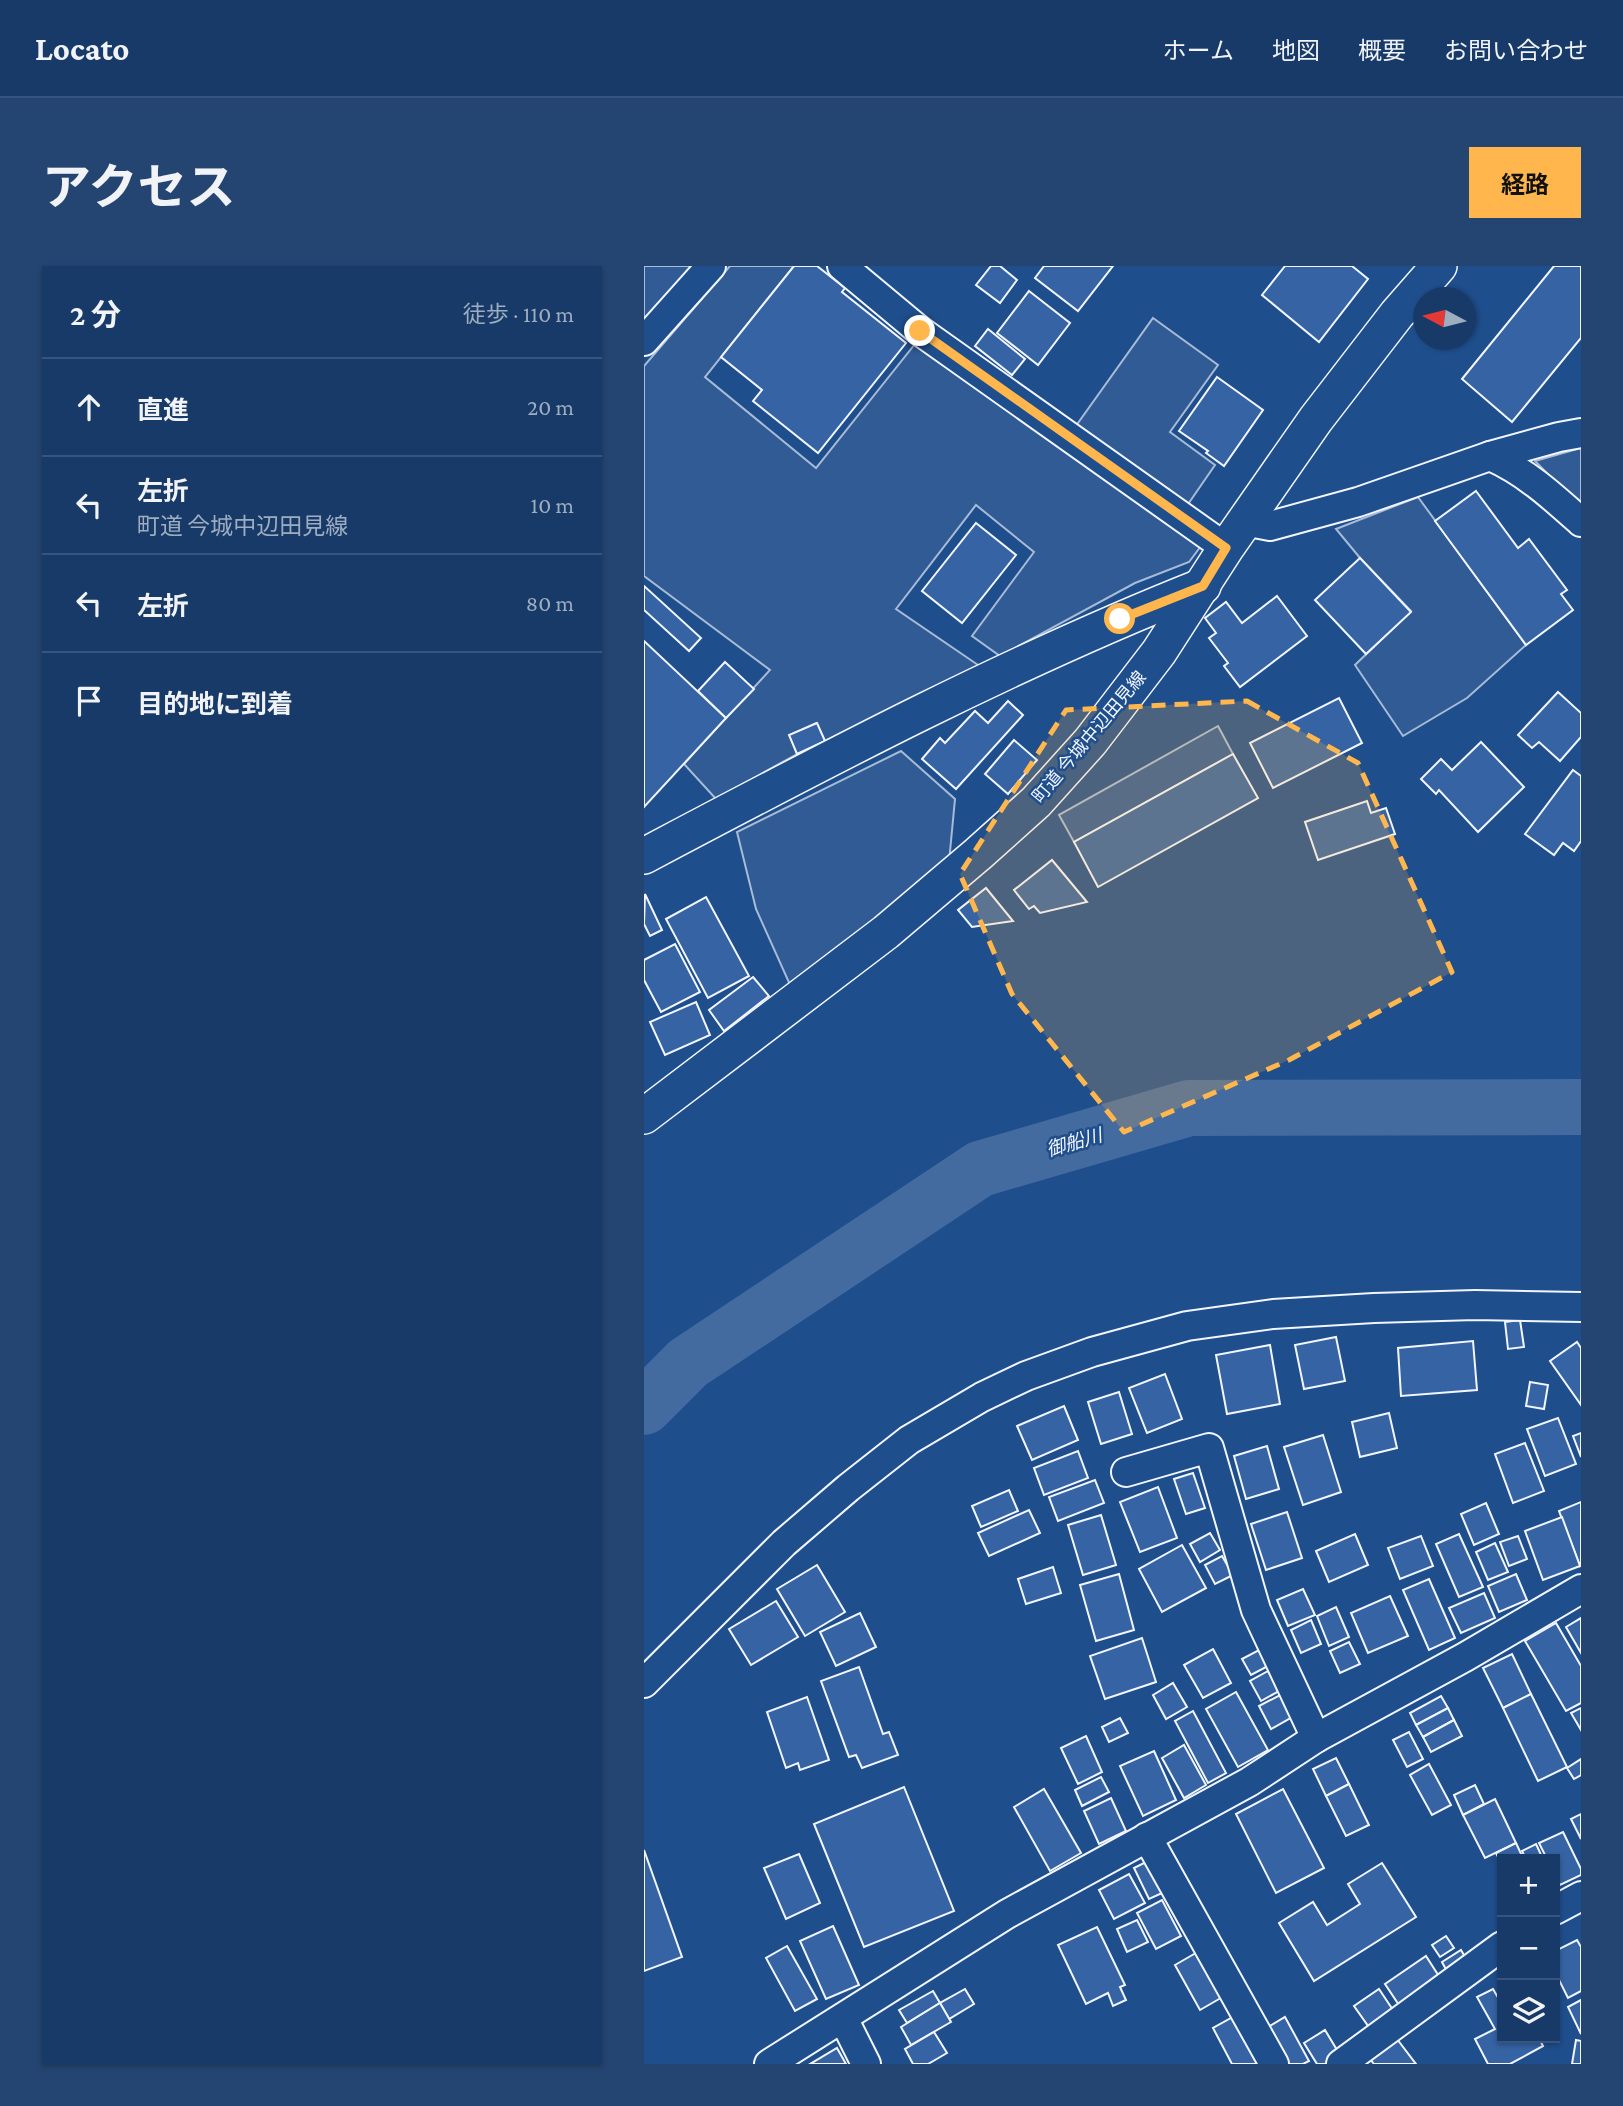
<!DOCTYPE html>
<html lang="ja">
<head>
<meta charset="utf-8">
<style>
  body { margin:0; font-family:"Crimson Pro","Noto Sans JP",serif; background:#244571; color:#f1f3f6 }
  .controls { position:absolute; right:21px; bottom:21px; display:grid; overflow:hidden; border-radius:0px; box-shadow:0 2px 5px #0004 }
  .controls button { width:63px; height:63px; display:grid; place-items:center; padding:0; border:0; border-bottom:2px solid #36547d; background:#173a69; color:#f1f3f6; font:35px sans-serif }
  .compass { position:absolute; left:769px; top:21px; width:63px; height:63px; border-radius:50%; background:#173a69; box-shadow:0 2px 5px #0004; rotate:277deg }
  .stop { position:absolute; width:21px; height:21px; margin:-16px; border:5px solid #ffb74d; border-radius:50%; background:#fff }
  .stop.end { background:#ffb74d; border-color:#fff; box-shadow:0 2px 7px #0008 }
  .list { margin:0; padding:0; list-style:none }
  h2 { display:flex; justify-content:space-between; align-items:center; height:91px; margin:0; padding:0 28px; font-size:30px }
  h2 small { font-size:23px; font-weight:400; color:#9eadc0 }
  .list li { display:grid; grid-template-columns:46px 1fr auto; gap:21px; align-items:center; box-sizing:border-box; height:98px; padding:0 28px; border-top:2px solid #36547d }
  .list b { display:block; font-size:26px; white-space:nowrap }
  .list p { margin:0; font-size:23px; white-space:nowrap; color:#9eadc0 }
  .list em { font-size:23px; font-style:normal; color:#9eadc0 }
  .icon { flex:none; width:38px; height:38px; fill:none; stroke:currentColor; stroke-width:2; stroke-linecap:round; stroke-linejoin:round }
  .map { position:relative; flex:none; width:937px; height:1798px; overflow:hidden; border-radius:0px }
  header { display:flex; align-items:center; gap:42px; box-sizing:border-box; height:98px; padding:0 35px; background:#173a69; border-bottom:2px solid #36547d }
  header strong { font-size:33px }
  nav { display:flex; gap:38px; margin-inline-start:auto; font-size:24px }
  .intro { display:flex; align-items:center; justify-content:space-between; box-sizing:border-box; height:168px; padding:0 42px }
  h1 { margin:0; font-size:49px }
  .button { padding:18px 32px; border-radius:0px; background:#ffb74d; color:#111; font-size:24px; font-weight:700 }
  main { display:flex; gap:42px; padding:0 42px }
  aside { flex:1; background:#173a69; border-radius:0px; box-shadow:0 2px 5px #0004 }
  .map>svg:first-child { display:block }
  .built { fill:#305b95; stroke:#a8bbd7; stroke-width:2 }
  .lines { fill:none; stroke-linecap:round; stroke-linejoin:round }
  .river { stroke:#446ba0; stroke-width:56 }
  .building { fill:#3563a3; stroke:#f2f6ff; stroke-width:2 }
  .minor-casing { stroke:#f2f6ff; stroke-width:32 }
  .tertiary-casing { stroke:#f2f6ff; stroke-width:38 }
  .minor { stroke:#1f4e8c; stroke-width:28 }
  .tertiary { stroke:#1f4e8c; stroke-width:35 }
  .route { stroke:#ffb74d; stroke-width:9 }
  .marked { fill:#ffb74d; fill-opacity:0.2; stroke:#ffb74d; stroke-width:5; stroke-dasharray:14 9; stroke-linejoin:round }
  .labels { text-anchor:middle; stroke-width:5; stroke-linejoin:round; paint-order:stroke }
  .street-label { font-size:18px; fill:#f2f6ff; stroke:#1f4e8c }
  .water-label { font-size:19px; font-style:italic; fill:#f2f6ff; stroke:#1f4e8c }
</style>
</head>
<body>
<header>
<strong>Locato</strong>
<nav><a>ホーム</a><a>地図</a><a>概要</a><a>お問い合わせ</a></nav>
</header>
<div class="intro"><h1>アクセス</h1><a class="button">経路</a></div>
<main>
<aside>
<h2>2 分<small>徒歩 · 110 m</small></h2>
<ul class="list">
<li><svg class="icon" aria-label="ahead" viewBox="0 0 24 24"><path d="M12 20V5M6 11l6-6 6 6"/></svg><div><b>直進</b></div><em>20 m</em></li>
<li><svg class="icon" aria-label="left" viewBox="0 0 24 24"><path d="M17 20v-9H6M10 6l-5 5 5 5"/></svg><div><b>左折</b><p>町道 今城中辺田見線</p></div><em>10 m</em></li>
<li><svg class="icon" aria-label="left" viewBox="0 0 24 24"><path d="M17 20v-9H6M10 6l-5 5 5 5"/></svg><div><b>左折</b></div><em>80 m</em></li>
<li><svg class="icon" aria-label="arrive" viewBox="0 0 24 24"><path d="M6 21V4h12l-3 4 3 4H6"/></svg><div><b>目的地に到着</b></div></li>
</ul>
</aside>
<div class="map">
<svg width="937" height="1798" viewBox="0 0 937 1798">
  <rect width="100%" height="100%" fill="#1f4e8c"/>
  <!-- built -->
  <g class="built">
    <polygon points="0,0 56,0 0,62"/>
    <polygon points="86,0 150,0 61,111 172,202 271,78 557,280 545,296 491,317 356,390 328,370 390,286 332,239 252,343 337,401 181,475 172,457 146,469 153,488 72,533 40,498 126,404 0,310 0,100"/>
    <polygon points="509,52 574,99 526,166 571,199 540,244 429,164"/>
    <polygon points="937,182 937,242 891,195"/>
    <polygon points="774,231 882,379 823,432 759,470 711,399 767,345 716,292 692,263"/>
    <polygon points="574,460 589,488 430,576 415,549"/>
    <polygon points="257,485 311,533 305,596 147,721 112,643 93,566"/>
  </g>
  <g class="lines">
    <!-- river -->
    <polyline class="river" points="0,1141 44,1097 336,903 545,842 937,841"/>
  </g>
  <!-- building -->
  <g class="building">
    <polygon points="150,0 173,0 201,22 198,26 262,77 174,187 109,135 118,124 77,91"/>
    <polygon points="347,0 356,0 373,14 356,37 332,19"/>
    <polygon points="400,0 469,0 434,45 391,12"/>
    <polygon points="641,0 708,0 724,13 675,76 618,29"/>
    <polygon points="910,0 937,0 937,72 868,156 818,113"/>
    <polygon points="385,25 426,57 394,99 353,67"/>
    <polygon points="344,63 381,93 368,109 331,80"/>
    <polygon points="573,111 619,144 580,200 562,187 564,185 535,165"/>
    <polygon points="832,225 874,282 885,273 923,324 917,328 929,344 882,379 791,255"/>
    <polygon points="332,257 372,289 318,357 278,325"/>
    <polygon points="716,292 767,346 722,388 671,334"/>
    <polygon points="0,320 57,372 45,385 0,344"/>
    <polygon points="633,330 663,370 596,421 580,400 584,397 565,372 572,367 561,352 582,336 598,357"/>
    <polygon points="0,375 82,452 0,541"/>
    <polygon points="81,396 110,423 82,452 54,425"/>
    <polygon points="914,426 937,447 937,471 916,495 895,476 888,482 874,469"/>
    <polygon points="695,432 718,477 629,522 606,477"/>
    <polygon points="364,435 379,449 312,523 278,493 296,472 301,477 331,445 344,457"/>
    <polygon points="173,457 181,475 153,488 145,469"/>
    <polygon points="370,474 393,494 364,528 341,508"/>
    <polygon points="837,476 880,521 834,566 795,524 792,528 777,513 797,493 808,504"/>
    <polygon points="589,488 614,532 454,621 430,576"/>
    <polygon points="929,504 937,510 937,575 930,585 919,577 910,589 881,568"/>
    <polygon points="723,535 727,547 742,542 751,568 674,594 661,556"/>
    <polygon points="408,594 443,636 396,647 390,640 385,643 370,624"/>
    <polygon points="342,622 369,655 328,661 314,644"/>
    <polygon points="1,628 18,664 6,670 0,658"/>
    <polygon points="62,631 105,710 64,732 22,653"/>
    <polygon points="31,678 56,726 17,746 0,714 0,694"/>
    <polygon points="109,711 125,730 80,765 65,744"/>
    <polygon points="52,736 66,769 21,789 6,756"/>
    <polygon points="876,1054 880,1081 864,1083 861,1056"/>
    <polygon points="692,1071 701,1115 660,1123 651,1079"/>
    <polygon points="829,1075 833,1124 757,1130 754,1082"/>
    <polygon points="933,1076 937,1082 937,1139 906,1095"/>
    <polygon points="626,1079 636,1138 583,1148 572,1089"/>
    <polygon points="521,1108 538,1153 503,1167 485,1122"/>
    <polygon points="886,1116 904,1119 900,1143 882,1140"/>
    <polygon points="475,1126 488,1168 457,1178 444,1136"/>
    <polygon points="420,1140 434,1174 388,1194 373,1160"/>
    <polygon points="745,1147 753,1182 716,1191 708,1156"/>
    <polygon points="914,1152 932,1198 901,1210 883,1163"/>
    <polygon points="937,1167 937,1191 929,1170"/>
    <polygon points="679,1169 697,1226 659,1239 640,1181"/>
    <polygon points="881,1177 900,1225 869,1237 851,1188"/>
    <polygon points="623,1180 635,1223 602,1233 590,1190"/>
    <polygon points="434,1185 444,1212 400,1229 390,1202"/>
    <polygon points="549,1207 561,1242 542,1248 530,1213"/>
    <polygon points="451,1214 460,1237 414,1255 405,1231"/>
    <polygon points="514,1221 533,1272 496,1286 476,1236"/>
    <polygon points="365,1224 374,1245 337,1261 328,1240"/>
    <polygon points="937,1236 937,1299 936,1300 915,1245"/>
    <polygon points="842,1237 855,1268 830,1279 817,1248"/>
    <polygon points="385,1244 396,1267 345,1290 334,1267"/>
    <polygon points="643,1246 658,1292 622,1304 607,1258"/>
    <polygon points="457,1249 472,1299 439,1309 424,1259"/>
    <polygon points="918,1251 936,1300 899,1314 881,1265"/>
    <polygon points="566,1267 576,1284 556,1296 546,1278"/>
    <polygon points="711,1268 724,1299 685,1316 672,1285"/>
    <polygon points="815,1268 839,1321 815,1331 792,1278"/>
    <polygon points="777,1270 789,1300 756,1313 744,1282"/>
    <polygon points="874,1270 883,1293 865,1300 856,1276"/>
    <polygon points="851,1277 864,1306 844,1314 832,1286"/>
    <polygon points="538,1279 562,1322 518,1346 495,1303"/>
    <polygon points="578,1290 589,1309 571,1318 561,1299"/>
    <polygon points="173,1299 201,1346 161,1370 133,1323"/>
    <polygon points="409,1301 417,1327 382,1338 374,1313"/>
    <polygon points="475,1308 490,1364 452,1375 436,1319"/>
    <polygon points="872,1308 883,1334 855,1346 844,1320"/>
    <polygon points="785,1313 811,1372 785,1384 759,1324"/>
    <polygon points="659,1323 671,1349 644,1360 633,1334"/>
    <polygon points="840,1327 851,1352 817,1367 805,1342"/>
    <polygon points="746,1330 764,1370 724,1387 707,1347"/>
    <polygon points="132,1335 154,1371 107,1399 85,1363"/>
    <polygon points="692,1341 705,1371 685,1380 673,1350"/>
    <polygon points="216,1347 232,1381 192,1400 176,1366"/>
    <polygon points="937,1352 937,1387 922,1361"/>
    <polygon points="667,1354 677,1378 657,1387 647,1364"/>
    <polygon points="912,1357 937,1400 937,1437 922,1445 881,1375"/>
    <polygon points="498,1372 512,1416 461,1433 446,1390"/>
    <polygon points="705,1376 716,1398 696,1407 686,1385"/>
    <polygon points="569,1383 587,1417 559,1432 540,1399"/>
    <polygon points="615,1384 624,1400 607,1409 598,1393"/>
    <polygon points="868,1388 887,1428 859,1442 839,1402"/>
    <polygon points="215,1401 239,1468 245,1466 254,1489 218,1502 212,1489 205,1491 177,1415"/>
    <polygon points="624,1405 635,1425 617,1435 606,1415"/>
    <polygon points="529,1417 543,1441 522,1453 509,1429"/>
    <polygon points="592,1426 624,1484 594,1501 562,1443"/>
    <polygon points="638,1428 650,1450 627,1463 615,1440"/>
    <polygon points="887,1428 923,1501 894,1515 859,1442"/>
    <polygon points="797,1430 804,1442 772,1459 766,1447"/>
    <polygon points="163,1431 185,1494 156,1504 154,1497 142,1502 123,1446"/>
    <polygon points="804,1442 810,1454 779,1471 772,1459"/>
    <polygon points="937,1442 937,1464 927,1447"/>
    <polygon points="549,1445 582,1507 564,1517 531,1455"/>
    <polygon points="476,1452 484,1467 465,1476 458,1461"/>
    <polygon points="810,1454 818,1470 787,1486 779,1471"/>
    <polygon points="765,1466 779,1493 763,1501 749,1474"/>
    <polygon points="442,1470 458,1506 434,1518 417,1482"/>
    <polygon points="540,1479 562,1519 540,1532 518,1492"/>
    <polygon points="510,1485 532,1534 499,1550 476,1500"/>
    <polygon points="692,1492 705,1518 682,1530 669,1503"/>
    <polygon points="937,1493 937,1509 930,1513 923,1502"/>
    <polygon points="785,1498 807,1539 788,1549 766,1509"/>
    <polygon points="457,1511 465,1526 438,1540 431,1524"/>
    <polygon points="705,1518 725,1559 702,1570 682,1530"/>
    <polygon points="831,1519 840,1538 819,1549 810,1529"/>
    <polygon points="260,1521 310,1645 220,1681 170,1558"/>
    <polygon points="400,1523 437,1587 406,1605 370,1541"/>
    <polygon points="639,1523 680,1602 632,1627 592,1548"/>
    <polygon points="467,1532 482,1565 455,1578 440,1545"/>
    <polygon points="851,1533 872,1577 841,1592 819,1549"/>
    <polygon points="937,1548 937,1573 927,1553"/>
    <polygon points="919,1566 937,1603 937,1609 916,1619 911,1609 911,1593 903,1593 895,1577"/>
    <polygon points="872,1577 879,1592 858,1593 858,1599 852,1587"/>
    <polygon points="892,1578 899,1593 882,1593 878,1585"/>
    <polygon points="0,1584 38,1691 0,1705"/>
    <polygon points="155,1588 176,1637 142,1653 120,1602"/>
    <polygon points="512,1591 527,1623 505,1633 490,1602"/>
    <polygon points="738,1597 772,1651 670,1715 635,1657 669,1636 683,1659 716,1638 704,1618"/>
    <polygon points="485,1608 501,1637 470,1653 455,1624"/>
    <polygon points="518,1634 537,1670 512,1683 493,1647"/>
    <polygon points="493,1654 504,1676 483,1686 473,1663"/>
    <polygon points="189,1660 215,1719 182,1733 156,1675"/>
    <polygon points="453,1661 481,1719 476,1721 482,1734 469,1740 464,1727 442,1738 414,1679"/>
    <polygon points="802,1670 810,1682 796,1691 788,1679"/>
    <polygon points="933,1674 937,1681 937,1725 924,1732 911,1706 911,1685"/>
    <polygon points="143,1680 173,1733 151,1745 122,1692"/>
    <polygon points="557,1684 582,1729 556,1744 531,1699"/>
    <polygon points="817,1684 824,1696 805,1709 798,1696"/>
    <polygon points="782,1690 798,1715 757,1742 741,1718"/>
    <polygon points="321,1723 330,1738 305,1753 296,1737"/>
    <polygon points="735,1723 751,1747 727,1764 710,1740"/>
    <polygon points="849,1723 856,1735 858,1734 858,1772 895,1772 899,1780 866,1798 844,1798 831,1773 851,1763 833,1731"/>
    <polygon points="289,1725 296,1737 263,1757 255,1744"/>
    <polygon points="937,1734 937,1768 924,1741"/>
    <polygon points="296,1737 307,1756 267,1779 257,1761"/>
    <polygon points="596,1747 623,1798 588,1798 569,1762"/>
    <polygon points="641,1751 665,1795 659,1798 637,1798 619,1764"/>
    <polygon points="681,1764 696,1789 681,1798 673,1798 660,1777"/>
    <polygon points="290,1766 303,1787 284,1798 269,1798 261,1783"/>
    <polygon points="753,1773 772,1798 730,1798 726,1793"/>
    <polygon points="932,1774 937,1775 937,1798 928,1798"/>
    <polygon points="193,1782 202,1798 166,1798"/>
  </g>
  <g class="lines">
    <defs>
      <g id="minor">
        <polyline points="198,0 276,65 582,282"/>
        <polyline points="0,75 67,0"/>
        <path d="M846 190C882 206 908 230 937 256"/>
        <polyline points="600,255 626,260 714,236 846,190 915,171 937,167"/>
        <polyline points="482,1206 565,1182 612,1344 672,1472"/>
        <polyline points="0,1417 140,1277 204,1222 265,1174 338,1131 382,1110 448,1086 543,1060 629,1048 730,1042 831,1039 937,1041"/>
        <polyline points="503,1571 630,1798"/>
        <polyline points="911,1644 937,1630"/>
        <polyline points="199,1752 222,1798"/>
        <polyline points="125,1798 363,1648 605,1516 672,1472 821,1391 937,1323"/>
        <polyline points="697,1798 858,1680"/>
      </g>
      <g id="tertiary">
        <path d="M0 590C183 493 367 396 559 320"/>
        <polyline points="0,850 242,666 334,588 392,536 446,476 515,386 582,282 672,153 753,48 795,0"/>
      </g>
    </defs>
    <!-- minor casing -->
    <use href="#minor" class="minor-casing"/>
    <!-- tertiary casing -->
    <use href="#tertiary" class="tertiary-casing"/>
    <!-- minor -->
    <use href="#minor" class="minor"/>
    <!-- tertiary -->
    <use href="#tertiary" class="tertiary"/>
  </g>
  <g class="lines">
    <!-- route -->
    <polyline class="route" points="276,65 582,282 559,320 476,353"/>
  </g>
  <!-- marked area -->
  <path class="marked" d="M603 435 714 497 808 706 645 794 480 866 368 728 316 608 422 444Z"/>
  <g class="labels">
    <!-- street labels -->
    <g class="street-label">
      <text transform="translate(445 471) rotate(-50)" y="6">町道 今城中辺田見線</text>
    </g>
    <!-- water labels -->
    <g class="water-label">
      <text transform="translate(430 876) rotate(-16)" y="7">御船川</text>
    </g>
  </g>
</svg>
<div class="controls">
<button>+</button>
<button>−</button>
<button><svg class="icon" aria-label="layers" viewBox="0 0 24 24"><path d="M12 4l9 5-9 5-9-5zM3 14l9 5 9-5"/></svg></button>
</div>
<svg class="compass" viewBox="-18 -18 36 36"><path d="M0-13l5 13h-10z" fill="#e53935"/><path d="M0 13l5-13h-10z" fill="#9eadc0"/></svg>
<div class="stop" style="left:476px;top:353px"></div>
<div class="stop end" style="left:276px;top:65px"></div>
</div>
</main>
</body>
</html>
